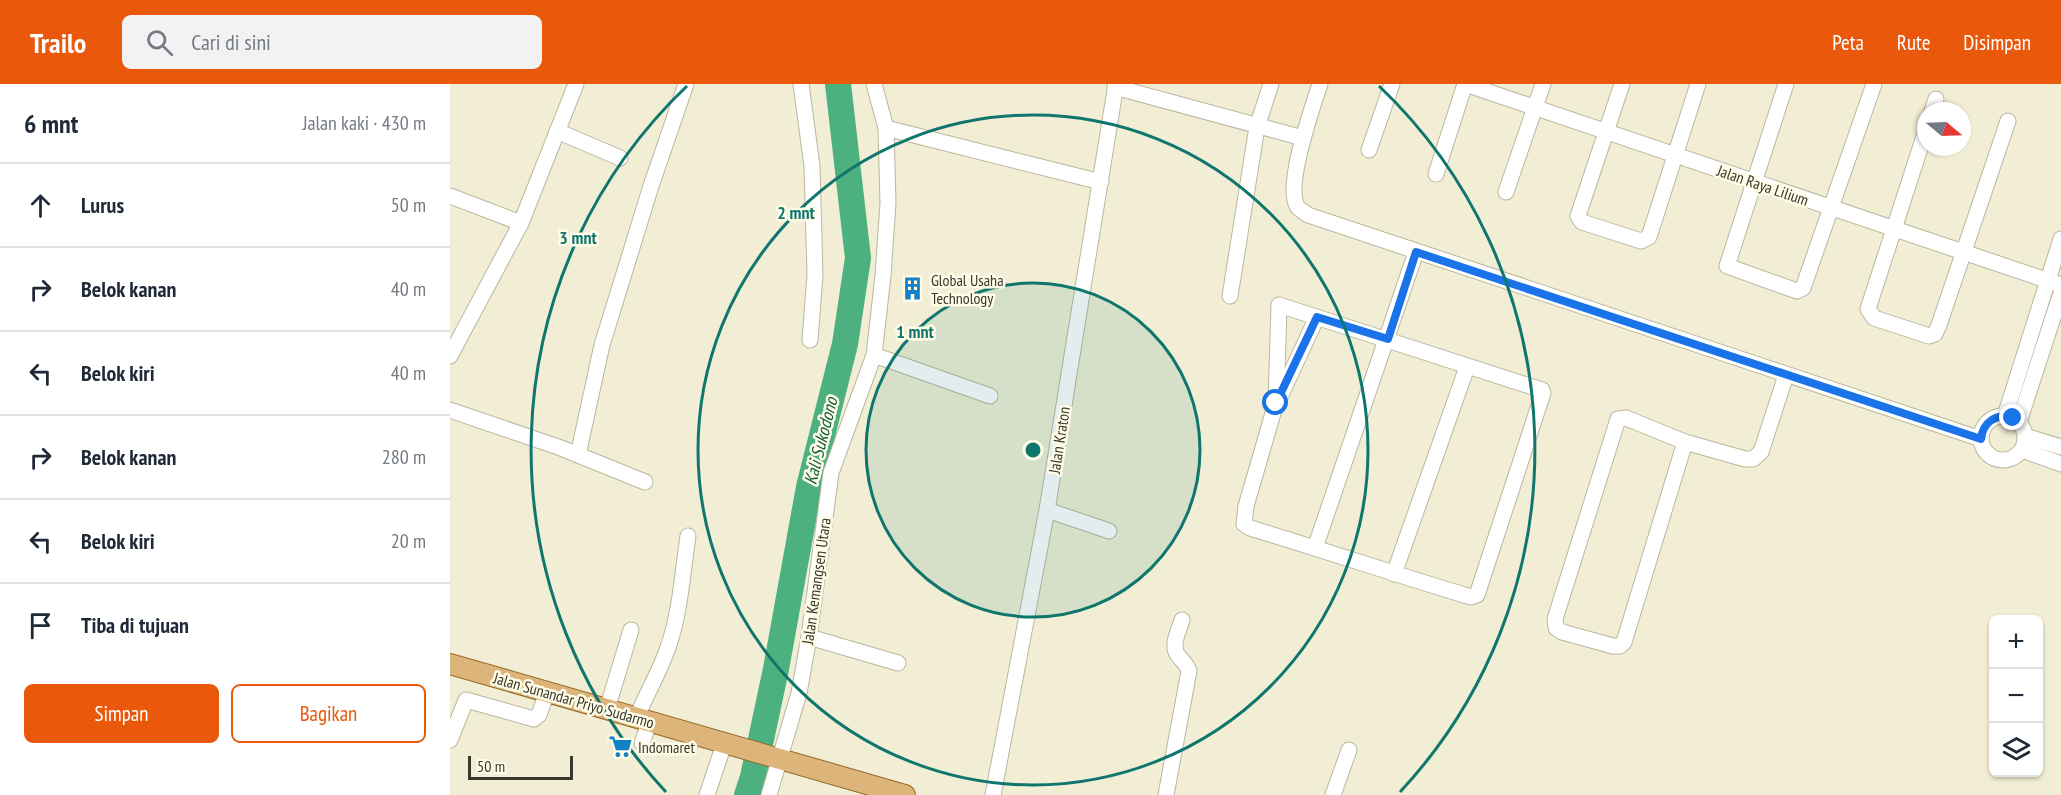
<!DOCTYPE html>
<html lang="id">
<head>
<meta charset="utf-8">
<style>
  body { margin:0; font-family:"PT Sans Narrow",sans-serif; background:#f2f2f3; color:#1f2937 }
  .controls { position:absolute; right:18px; bottom:18px; display:grid; overflow:hidden; border-radius:9px; box-shadow:0 2px 4px #0004 }
  .controls button { width:54px; height:54px; display:grid; place-items:center; padding:0; border:0; border-bottom:2px solid #e0e1e3; background:#fff; color:#1f2937; font:30px sans-serif }
  .compass { position:absolute; left:1467px; top:18px; width:54px; height:54px; border-radius:50%; background:#fff; box-shadow:0 2px 4px #0004; rotate:109deg }
  .scale { position:absolute; left:18px; bottom:15px; width:105px; box-sizing:border-box; padding-left:6px; border:3px solid #38372d; border-top:0; font-size:16px; line-height:21px; white-space:nowrap; color:#38372d; -webkit-text-stroke:4px #fffce7; paint-order:stroke }
  .stop { position:absolute; width:18px; height:18px; margin:-14px; border:4px solid #1a73e8; border-radius:50%; background:#fff }
  .stop.end { background:#1a73e8; border-color:#fff; box-shadow:0 2px 6px #0008 }
  .list { margin:0; padding:0; list-style:none }
  h2 { display:flex; justify-content:space-between; align-items:center; height:78px; margin:0; padding:0 24px; font-size:26px }
  h2 small { font-size:20px; font-weight:400; color:#747a83 }
  .list li { display:grid; grid-template-columns:39px 1fr auto; gap:18px; align-items:center; box-sizing:border-box; height:84px; padding:0 24px; border-top:2px solid #e0e1e3 }
  .list b { display:block; font-size:22px; white-space:nowrap }
  .list em { font-size:20px; font-style:normal; color:#747a83 }
  .actions { display:flex; gap:12px; padding:18px 24px }
  .actions a { flex:1; padding:14px 0; border:2px solid #ea580c; border-radius:9px; text-align:center; font-size:21px; color:#ea580c }
  .actions .main { background:#ea580c; color:#fff }
  .icon { flex:none; width:33px; height:33px; fill:none; stroke:currentColor; stroke-width:2; stroke-linecap:round; stroke-linejoin:round }
  .map { position:relative; flex:none; width:1611px; height:711px; overflow:hidden }
  header { display:flex; align-items:center; gap:36px; box-sizing:border-box; height:84px; padding:0 30px; background:#ea580c; color:#fff }
  header strong { font-size:28px }
  nav { display:flex; gap:33px; margin-inline-start:auto; font-size:21px }
  .search { width:420px; height:54px; background:#f2f2f3; display:flex; align-items:center; gap:15px; box-sizing:border-box; padding:0 21px; border-radius:9px; color:#747a83; font-size:22px }
  main { display:flex }
  aside { flex:1; background:#fff }
  .map>svg:first-child { display:block }
  .lines { fill:none; stroke-linecap:round; stroke-linejoin:round }
  .river { stroke:#4cb17e; stroke-width:26 }
  .minor-casing { stroke:#bab79f; stroke-width:17 }
  .major-casing { stroke:#946926; stroke-width:22 }
  .minor { stroke:#fff; stroke-width:15 }
  .major { stroke:#ddb57a; stroke-width:20 }
  .route { stroke:#1a73e8; stroke-width:8 }
  .ring { fill:none; stroke:#0f766e; stroke-width:3 }
  .labels { text-anchor:middle; stroke-width:5; stroke-linejoin:round; paint-order:stroke }
  .street-label { font-size:16px; fill:#38372d; stroke:#fffce7 }
  .poi-label { font-size:16px; fill:#38372d; stroke:#fffce7; text-anchor:start }
  .water-label { font-size:18px; font-style:italic; fill:#0f5c3a; stroke:#fffce7 }
  .centre { fill:#0f766e; stroke:#fffce7; stroke-width:3 }
  .ring-label { font-size:18px; text-anchor:middle; font-weight:bold; fill:#0f766e; stroke:#fffce7; stroke-width:5; stroke-linejoin:round; paint-order:stroke }
</style>
</head>
<body>
<header>
<strong>Trailo</strong>
<div class="search"><svg class="icon" aria-label="search" viewBox="0 0 24 24"><circle cx="10" cy="10" r="6"/><path d="M15 15l6 6"/></svg>Cari di sini</div>
<nav><a>Peta</a><a>Rute</a><a>Disimpan</a></nav>
</header>
<main>
<aside>
<h2>6 mnt<small>Jalan kaki · 430 m</small></h2>
<ul class="list">
<li><svg class="icon" aria-label="ahead" viewBox="0 0 24 24"><path d="M12 20V5M6 11l6-6 6 6"/></svg><div><b>Lurus</b></div><em>50 m</em></li>
<li><svg class="icon" aria-label="right" viewBox="0 0 24 24"><path d="M7 20v-9h11M14 6l5 5-5 5"/></svg><div><b>Belok kanan</b></div><em>40 m</em></li>
<li><svg class="icon" aria-label="left" viewBox="0 0 24 24"><path d="M17 20v-9H6M10 6l-5 5 5 5"/></svg><div><b>Belok kiri</b></div><em>40 m</em></li>
<li><svg class="icon" aria-label="right" viewBox="0 0 24 24"><path d="M7 20v-9h11M14 6l5 5-5 5"/></svg><div><b>Belok kanan</b></div><em>280 m</em></li>
<li><svg class="icon" aria-label="left" viewBox="0 0 24 24"><path d="M17 20v-9H6M10 6l-5 5 5 5"/></svg><div><b>Belok kiri</b></div><em>20 m</em></li>
<li><svg class="icon" aria-label="arrive" viewBox="0 0 24 24"><path d="M6 21V4h12l-3 4 3 4H6"/></svg><div><b>Tiba di tujuan</b></div></li>
</ul>
<div class="actions"><a class="main">Simpan</a><a>Bagikan</a></div>
</aside>
<div class="map">
<svg width="1611" height="711" viewBox="0 0 1611 711">
  <rect width="100%" height="100%" fill="#f2eed5"/>
  <g class="lines">
    <!-- river -->
    <polyline class="river" points="297,711 303,693 326,585 359,403 395,260 408,174 388,0"/>
    <defs>
      <g id="minor">
        <polyline points="351,0 362,82 365,191 360,256"/>
        <path d="M870 0C862 25 835 100 847 122 849 126 855 128 858 131L1531 355"/>
        <polyline points="1015,0 1611,201"/>
        <polyline points="1172,0 1128,132 1132,138 1191,157 1199,153 1248,0"/>
        <polyline points="1336,0 1277,182 1347,207 1353,204 1424,0"/>
        <polyline points="665,3 853,54"/>
        <polyline points="1482,27 1486,15"/>
        <polyline points="436,44 651,98"/>
        <polyline points="1476,46 1418,225 1424,234 1479,252 1485,250 1489,241 1558,37"/>
        <polyline points="107,47 170,74"/>
        <polyline points="919,66 942,0"/>
        <polyline points="986,90 1015,0"/>
        <polyline points="1056,108 1093,0"/>
        <polyline points="0,112 71,139"/>
        <polyline points="780,212 807,43 821,0"/>
        <path d="M829 221 1092 306 1093 309 1027 511 1021 513C947 491 874 466 800 444L794 440 796 422 826 319Z"/>
        <polyline points="424,271 540,312"/>
        <polyline points="0,272 71,139 126,0"/>
        <polyline points="829,315 867,233"/>
        <polyline points="0,326 111,364 195,398"/>
        <polyline points="1555,332 1611,155"/>
        <circle cx="1553" cy="354" r="22"/>
        <polyline points="1569,338 1611,209"/>
        <polyline points="1575,352 1611,363"/>
        <polyline points="1235,358 1174,558 1170,562 1163,562 1112,548 1106,544 1105,535 1168,335 1176,334 1235,358 1295,375 1303,375 1311,368 1336,291"/>
        <polyline points="1572,366 1611,380"/>
        <polyline points="128,371 152,261 201,102 236,0"/>
        <polyline points="597,426 659,447"/>
        <polyline points="865,464 966,168"/>
        <polyline points="944,490 1017,283"/>
        <polyline points="359,553 448,579"/>
        <polyline points="157,625 181,546"/>
        <path d="M187 633C195 613 206 594 214 574 230 536 232 492 238 452"/>
        <polyline points="0,656 16,616 84,635 89,631 97,608"/>
        <polyline points="192,659 200,637"/>
        <polyline points="257,711 274,660"/>
        <polyline points="319,711 349,609 359,553 381,389 424,271 433,192 438,119 436,44 424,0"/>
        <polyline points="543,711 597,426 666,0"/>
        <path d="M716 711 739 587C737 579 731 577 727 570 721 560 729 546 732 536"/>
        <polyline points="883,711 899,666"/>
      </g>
      <polyline id="major" points="0,580 455,711"/>
    </defs>
    <!-- minor casing -->
    <use href="#minor" class="minor-casing"/>
    <!-- major casing -->
    <use href="#major" class="major-casing"/>
    <!-- minor -->
    <use href="#minor" class="minor"/>
    <!-- major -->
    <use href="#major" class="major"/>
  </g>
  <g class="lines">
    <!-- route -->
    <path class="route" d="M826 319 867 233 938 255 966 168 1531 355C1533 338 1546 329 1563 334"/>
  </g>
  <!-- distance rings -->
  <circle cx="583" cy="366" r="167" fill="#0f766e" fill-opacity=".12"/>
  <g class="ring">
    <circle cx="583" cy="366" r="167"/>
    <circle cx="583" cy="366" r="335"/>
    <path d="M216 708A502 502 0 0 1 237 2M929 2A502 502 0 0 1 950 708"/>
  </g>
  <!-- icons -->
  <defs>
    <symbol id="building-bare" viewBox="-9 -9 18 18"><path d="M-4-6H4V6H1V3H-1V6H-4ZM-2.5-4.3h1.7v1.8h-1.7ZM.8-4.3h1.7v1.8H.8ZM-2.5-1h1.7V.8h-1.7ZM.8-1h1.7V.8H.8Z" fill="#1380ca" stroke="#fffce7" stroke-width="2.5" paint-order="stroke"/></symbol>
    <symbol id="supermarket-bare" viewBox="-9 -9 18 18"><path d="M-6-5.5h2.5l.6 2H6L4.5 2H-2.5L-4.4-4H-6ZM-1.5 3.2a1.3 1.3 0 1 0 .1 0ZM3 3.2a1.3 1.3 0 1 0 .1 0Z" fill="#1380ca" stroke="#fffce7" stroke-width="2.5" paint-order="stroke"/></symbol>
  </defs>
  <g fill-rule="evenodd">
    <use href="#building-bare" x="446" y="188" width="33" height="33"/>
    <use href="#supermarket-bare" x="154" y="646" width="33" height="33"/>
  </g>
  <g class="labels">
    <!-- street labels -->
    <g class="street-label">
      <text transform="translate(1313 101) rotate(19)" y="6">Jalan Raya Lilium</text>
      <text transform="translate(609 356) rotate(-81)" y="6">Jalan Kraton</text>
      <text transform="translate(366 497) rotate(-82)" y="6">Jalan Kemangsen Utara</text>
      <text transform="translate(124 616) rotate(16)" y="6">Jalan Sunandar Priyo Sudarmo</text>
    </g>
    <!-- poi labels -->
    <g class="poi-label">
      <text x="481" y="202">Global Usaha<tspan x="481" dy="18">Technology</tspan></text>
      <text x="188" y="669">Indomaret</text>
    </g>
    <!-- water labels -->
    <g class="water-label">
      <text transform="translate(371 357) rotate(-76)" y="6">Kali Sukodono</text>
    </g>
  </g>
  <circle cx="583" cy="366" r="9" class="centre"/>
  <g class="ring-label">
    <text x="346" y="135">2 mnt</text>
    <text x="128" y="160">3 mnt</text>
    <text x="465" y="254">1 mnt</text>
  </g>
</svg>
<div class="controls">
<button>+</button>
<button>−</button>
<button><svg class="icon" aria-label="layers" viewBox="0 0 24 24"><path d="M12 4l9 5-9 5-9-5zM3 14l9 5 9-5"/></svg></button>
</div>
<svg class="compass" viewBox="-18 -18 36 36"><path d="M0-13l5 13h-10z" fill="#e53935"/><path d="M0 13l5-13h-10z" fill="#747a83"/></svg>
<div class="scale">50 m</div>
<div class="stop" style="left:826px;top:319px"></div>
<div class="stop end" style="left:1563px;top:334px"></div>
</div>
</main>
</body>
</html>
